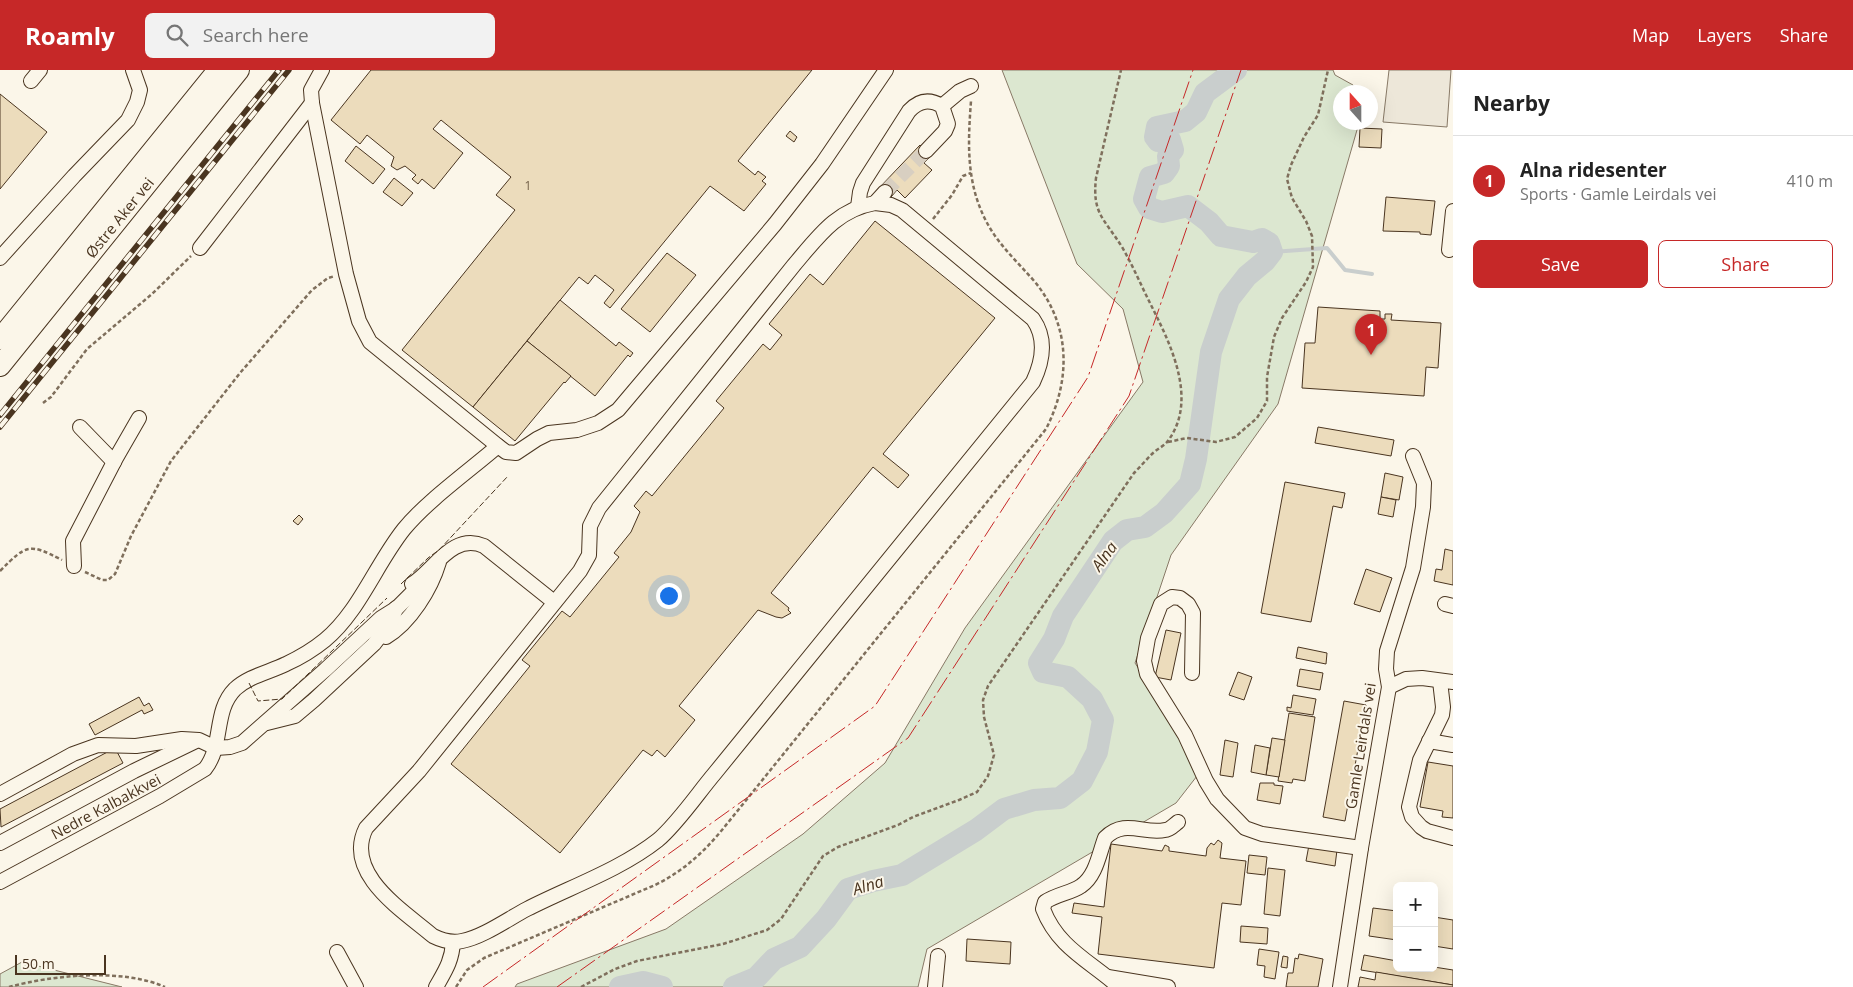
<!DOCTYPE html>
<html lang="en">
<head>
<meta charset="utf-8">
<style>
  body { margin:0; font-family:"Open Sans",sans-serif; background:#f2f2f2; color:#222 }
  .controls { position:absolute; right:15px; bottom:15px; display:grid; overflow:hidden; border-radius:8px; box-shadow:0 5px 20px #0002 }
  .controls button { width:45px; height:45px; display:grid; place-items:center; padding:0; border:0; border-bottom:1px solid #e0e0e0; background:#fff; color:#222; font:25px sans-serif }
  .compass { position:absolute; left:1333px; top:15px; width:45px; height:45px; border-radius:50%; background:#fff; box-shadow:0 5px 20px #0002; rotate:339deg }
  .scale { position:absolute; left:15px; bottom:12px; width:91px; box-sizing:border-box; padding-left:5px; border:2px solid #4a3520; border-top:0; font-size:14px; line-height:18px; white-space:nowrap; color:#4a3520; -webkit-text-stroke:4px #fbf6e9; paint-order:stroke }
  .you { position:absolute; left:668px; top:525px; width:18px; height:18px; margin:-12px; border:4px solid #fff; border-radius:50%; background:#1a73e8; box-shadow:0 0 0 8px #1a73e833 }
  .badge { display:grid; place-items:center; width:32px; height:32px; border-radius:50%; background:#c62828; color:#fff; font-size:16px; font-weight:700 }
  .pin { position:absolute; translate:-50% -41px; filter:drop-shadow(0 1px 2px #0008) }
  .pin::after { content:''; position:absolute; top:26px; width:18px; height:15px; background:inherit; clip-path:polygon(0 0,100% 0,50% 100%) }
  .list { margin:0; padding:0; list-style:none }
  h2 { display:flex; justify-content:space-between; align-items:center; height:65px; margin:0; padding:0 20px; font-size:21px }
  h2 small { font-size:16px; font-weight:400; color:#767676 }
  .list li { display:grid; grid-template-columns:32px 1fr auto; gap:15px; align-items:center; box-sizing:border-box; height:90px; padding:0 20px; border-top:1px solid #e0e0e0 }
  .list b { display:block; font-size:19px; white-space:nowrap }
  .list p { margin:0; font-size:16px; white-space:nowrap; color:#767676 }
  .list em { font-size:16px; font-style:normal; color:#767676 }
  .actions { display:flex; gap:10px; padding:15px 20px }
  .actions a { flex:1; padding:11px 0; border:1px solid #c62828; border-radius:8px; text-align:center; font-size:18px; color:#c62828 }
  .actions .main { background:#c62828; color:#fff }
  .icon { flex:none; width:28px; height:28px; fill:none; stroke:currentColor; stroke-width:2; stroke-linecap:round; stroke-linejoin:round }
  .map { position:relative; flex:none; width:1453px; height:917px; overflow:hidden }
  header { display:flex; align-items:center; gap:30px; box-sizing:border-box; height:70px; padding:0 25px; background:#c62828; color:#fff }
  header strong { font-size:24px }
  nav { display:flex; gap:28px; margin-inline-start:auto; font-size:18px }
  .search { width:350px; height:45px; background:#f2f2f2; display:flex; align-items:center; gap:12px; box-sizing:border-box; padding:0 18px; border-radius:8px; color:#767676; font-size:19px }
  main { display:flex }
  aside { flex:1; background:#fff }
  .map>svg:first-child { display:block }
  .green { fill:#dce7d0; stroke:#887966 }
  .parking { fill:#ede7d9; stroke:#887966 }
  .lines { fill:none; stroke-linecap:round; stroke-linejoin:round }
  .stream { stroke:#c9cecd; stroke-width:4 }
  .river { stroke:#c9cecd; stroke-width:22 }
  .building { fill:#ecdcbc; stroke:#4a3520 }
  .minor-tunnel { stroke:#d8cfc1; stroke-width:14; stroke-dasharray:14 7; stroke-linecap:butt }
  .minor-casing { stroke:#4a3520; stroke-width:16 }
  .highway-casing { stroke:#4a3520; stroke-width:22 }
  .path { stroke:#7f6f5c; stroke-width:2.5; stroke-dasharray:4 2.5; stroke-linecap:butt }
  .minor { stroke:#fbf6e9; stroke-width:14 }
  .highway { stroke:#fbf6e9; stroke-width:20 }
  .rail-casing { stroke:#4a3520; stroke-width:5.5 }
  .rail { stroke:#fbf6e9; stroke-width:4; stroke-dasharray:11; stroke-linecap:butt }
  .fence { stroke:#4a3520; stroke-width:1; stroke-dasharray:6 2.5; stroke-linecap:butt }
  .power { stroke:#c62828; stroke-width:1; stroke-dasharray:18 4 2.5 4; stroke-linecap:butt }
  .labels { text-anchor:middle; stroke-width:4; stroke-linejoin:round; paint-order:stroke }
  .number-label { font-size:12px; fill:#725f47 }
  .street-label { font-size:15px; fill:#4a3520; stroke:#fbf6e9 }
  .water-label { font-size:16px; font-style:italic; fill:#4a3520; stroke:#fbf6e9 }
</style>
</head>
<body>
<header>
<strong>Roamly</strong>
<div class="search"><svg class="icon" aria-label="search" viewBox="0 0 24 24"><circle cx="10" cy="10" r="6"/><path d="M15 15l6 6"/></svg>Search here</div>
<nav><a>Map</a><a>Layers</a><a>Share</a></nav>
</header>
<main>
<div class="map">
<svg width="1453" height="917" viewBox="0 0 1453 917">
  <rect width="100%" height="100%" fill="#fbf6e9"/>
  <!-- green -->
  <g class="green">
    <polygon points="1002,0 1333,0 1335,5 1353,15 1354,22 1340,22 1340,52 1359,53 1278,334 1171,485 1135,593 1204,697 1176,733 927,879 918,917 515,917 517,914 666,859 803,764 885,693 965,558 1143,312 1123,239 1077,194"/>
    <polygon points="22,892 122,917 0,917 0,904"/>
  </g>
  <!-- parking -->
  <polygon class="parking" points="1389,0 1451,0 1447,57 1383,52"/>
  <g class="lines">
    <!-- stream -->
    <polyline class="stream" points="1272,182 1327,178 1345,200 1372,204"/>
    <!-- river -->
    <g class="river">
      <polyline points="620,917 643,912 662,917"/>
      <polyline points="734,917 756,908 774,889 800,877 826,849 848,819 873,811 902,805 976,760 1004,739 1034,730 1060,728 1082,711 1097,682 1103,650 1092,629 1068,607 1043,602 1039,593 1054,569 1063,546 1113,471 1127,460 1145,457 1164,443 1190,414 1196,389 1211,282 1229,229 1247,206 1265,191 1272,182 1269,173 1262,169 1253,172 1221,166 1209,152 1188,136 1162,142 1149,138 1144,129 1150,107 1164,103 1169,96 1168,86 1173,80 1170,70 1158,71 1155,67 1157,57 1185,51 1196,42 1205,23 1236,0"/>
    </g>
  </g>
  <!-- building -->
  <g class="building">
    <polygon points="371,0 812,0 738,91 755,105 758,101 766,107 762,111 766,114 744,141 710,116 610,238 604,233 614,220 595,205 588,214 579,207 473,337 402,280 515,140 496,125 511,107 441,50 433,59 463,83 434,119 422,109 418,114 412,109 416,105 405,96 397,100 391,96 394,87 367,65 360,74 331,50"/>
    <polygon points="0,24 47,62 0,119"/>
    <polygon points="1360,58 1382,59 1381,78 1359,77"/>
    <polygon points="790,61 797,67 794,72 786,66"/>
    <polygon points="920,75 931,86 924,93 932,100 905,128 897,120 891,127 880,117"/>
    <polygon points="356,76 385,99 373,114 345,91"/>
    <polygon points="394,108 413,123 402,136 383,122"/>
    <polygon points="1386,127 1435,131 1431,165 1420,164 1420,162 1383,161"/>
    <polygon points="875,151 995,248 883,384 909,405 898,418 873,397 771,523 789,538 788,540 791,543 782,548 776,547 758,540 679,636 695,650 665,687 657,680 652,686 643,680 560,783 451,694 530,596 522,590 562,541 570,547 619,487 614,483 631,462 639,444 640,442 634,436 646,421 652,426 724,338 716,331 763,274 770,280 782,265 769,254 810,204 823,215"/>
    <polygon points="667,183 696,205 650,262 621,239"/>
    <polygon points="560,230 616,276 619,272 633,283 630,287 628,285 595,326 527,271"/>
    <polygon points="1318,237 1380,241 1380,249 1385,249 1385,244 1392,244 1391,250 1441,253 1438,298 1426,297 1424,326 1302,318 1305,273 1315,273"/>
    <polygon points="527,271 571,306 565,313 564,312 515,371 473,337"/>
    <polygon points="1318,357 1394,370 1391,386 1315,373"/>
    <polygon points="1385,403 1403,407 1399,430 1381,427"/>
    <polygon points="1285,412 1345,423 1342,438 1333,436 1311,552 1261,543"/>
    <polygon points="1381,427 1396,430 1393,447 1378,444"/>
    <polygon points="299,445 303,449 298,455 293,451"/>
    <polygon points="1445,479 1453,481 1453,515 1434,511 1436,499 1442,500"/>
    <polygon points="1366,499 1392,508 1380,542 1354,534"/>
    <polygon points="1166,560 1181,563 1171,610 1155,607"/>
    <polygon points="1298,577 1327,583 1326,594 1296,588"/>
    <polygon points="1300,599 1323,603 1320,620 1297,616"/>
    <polygon points="1238,602 1252,607 1244,630 1229,625"/>
    <polygon points="1293,625 1316,629 1313,645 1287,641 1287,637 1291,638"/>
    <polygon points="139,627 144,636 149,633 153,640 144,644 142,640 95,665 89,654"/>
    <polygon points="1344,631 1366,635 1345,751 1323,747"/>
    <polygon points="1289,643 1315,647 1305,711 1293,709 1292,713 1278,711"/>
    <polygon points="1272,668 1285,670 1279,707 1266,705"/>
    <polygon points="1225,670 1238,673 1233,707 1220,705"/>
    <polygon points="1255,675 1270,678 1266,705 1251,702"/>
    <polygon points="115,678 123,693 1,757 0,739"/>
    <polygon points="1428,692 1453,696 1453,748 1442,747 1443,741 1420,737"/>
    <polygon points="1260,713 1274,713 1274,715 1283,716 1280,734 1257,730"/>
    <polygon points="1218,770 1222,773 1220,788 1246,791 1241,835 1222,833 1214,898 1098,884 1102,847 1072,843 1074,833 1104,837 1111,774 1162,781 1165,775 1169,777 1169,781 1206,786 1207,778 1211,773 1214,775"/>
    <polygon points="1309,775 1337,780 1335,796 1306,791"/>
    <polygon points="1249,785 1267,787 1265,805 1247,803"/>
    <polygon points="1268,798 1285,800 1280,846 1264,844"/>
    <polygon points="1373,838 1397,841 1397,870 1369,866"/>
    <polygon points="1434,847 1453,850 1453,879 1434,876"/>
    <polygon points="1241,856 1268,858 1267,874 1240,872"/>
    <polygon points="967,869 1011,872 1010,894 966,891"/>
    <polygon points="1259,879 1279,882 1275,909 1264,907 1265,896 1257,895"/>
    <polygon points="1299,884 1323,889 1318,917 1286,917 1288,903 1293,903 1295,888 1298,889"/>
    <polygon points="1364,885 1397,891 1397,898 1434,898 1434,897 1453,900 1453,915 1361,900"/>
    <polygon points="1283,886 1288,887 1287,898 1281,897"/>
    <polygon points="1376,902 1453,915 1453,917 1358,917 1360,907 1375,910"/>
  </g>
  <g class="lines">
    <!-- minor-tunnel -->
    <polyline class="minor-tunnel" points="885,122 926,81"/>
    <defs>
      <g id="minor">
        <polyline points="322,0 311,20 312,33 346,204 359,251 370,272 498,376 506,382 516,383 537,369 549,363 577,360 598,353 618,340 775,154 822,94 886,0"/>
        <polyline points="31,11 40,0"/>
        <polyline points="942,36 960,21 971,16"/>
        <path d="M875 133 891 135 902 140 1033 249C1047 269 1043 291 1033 312L715 703C698 723 678 753 658 770 620 800 570 817 527 839 508 849 483 867 462 871 452 873 443 871 433 866 404 841 343 804 366 758L419 701 580 501 589 485 590 456 599 438 794 195C818 167 836 140 875 133Z"/>
        <polyline points="875,133 885,122"/>
        <path d="M858 137 860 122 863 113 909 41C919 30 930 29 942 36L948 54 945 61 926 81"/>
        <polyline points="200,178 312,33"/>
        <polyline points="1449,180 1453,141"/>
        <polyline points="0,188 74,106 128,50 137,32 140,20 133,0"/>
        <polyline points="80,357 114,392"/>
        <polyline points="74,496 73,471 116,388 139,348"/>
        <path d="M412 514C434 501 452 462 484 476L554 532"/>
        <polyline points="1445,534 1453,536"/>
        <path d="M386 567C410 553 431 519 439 492"/>
        <polyline points="1192,603 1193,543 1188,534 1180,528 1172,527 1161,534 1148,568 1144,591 1147,604 1185,665 1206,711 1217,729 1245,758 1262,764 1361,778"/>
        <polyline points="1440,611 1443,637 1442,645 1420,690 1409,737 1412,747 1421,757 1427,761 1453,768"/>
        <polyline points="1389,617 1406,609 1422,608 1453,612"/>
        <polyline points="267,653 295,646 314,630 374,574 392,550 396,538"/>
        <polyline points="1429,671 1453,675"/>
        <polyline points="0,724 73,684 98,675 136,676 182,669 199,670 216,678 230,677 242,673 325,600 381,548 397,538 412,523 418,511"/>
        <polyline points="0,773 134,701 196,671"/>
        <path d="M0 812 160 726 205 699C224 675 213 641 235 619 249 606 270 602 286 594 299 588 314 579 325 570 359 542 376 494 404 459 428 430 469 401 498 376"/>
        <polyline points="337,882 356,917"/>
        <polyline points="1108,907 1168,917"/>
        <path d="M436 917C445 901 452 891 453 872"/>
        <polyline points="935,917 938,886"/>
        <path d="M1119 917C1090 891 1058 878 1043 839L1045 832C1057 824 1071 823 1081 816 1096 806 1099 784 1105 768 1125 748 1144 765 1165 760 1170 760 1174 755 1178 752"/>
        <polyline points="1340,917 1361,778 1389,617 1386,599 1387,581 1413,498 1423,437 1424,413 1413,386"/>
      </g>
      <g id="highway">
        <polyline points="0,269 218,0"/>
        <polyline points="0,296 239,0"/>
      </g>
    </defs>
    <!-- minor casing -->
    <use href="#minor" class="minor-casing"/>
    <!-- highway casing -->
    <use href="#highway" class="highway-casing"/>
    <!-- path -->
    <g class="path">
      <polyline points="933,149 952,125 963,106 971,103"/>
      <polyline points="43,333 51,327 87,279 152,224 191,186"/>
      <polyline points="1168,372 1187,368 1216,372 1235,367 1257,348 1267,331 1267,307 1274,267 1282,248 1306,212 1313,197 1312,166 1306,151 1292,128 1287,109 1291,95 1304,67 1318,45 1328,0"/>
      <path d="M0 501C27 474 29 473 62 490"/>
      <polyline points="85,502 102,510 108,510 115,504 131,466 171,391 240,303 312,220 328,208 335,206"/>
      <path d="M9 917C53 905 122 898 165 917"/>
      <path d="M456 917 467 900 484 888 655 815C682 802 703 783 722 760L1046 359C1071 310 1071 256 1035 212 1016 190 997 174 984 147 966 109 968 71 971 31"/>
      <path d="M581 917 615 899 637 891 723 874 767 860 781 849 823 786 838 777 898 755 913 747 959 730 977 722 988 706 994 685 984 647 983 630 988 616 1134 403C1140 397 1146 390 1152 384 1157 379 1164 376 1167 372 1200 330 1169 271 1149 231 1140 213 1132 194 1122 177 1104 148 1092 144 1096 108L1121 0"/>
    </g>
    <!-- minor -->
    <use href="#minor" class="minor"/>
    <!-- highway -->
    <use href="#highway" class="highway"/>
    <defs>
      <g id="rail">
        <polyline points="0,345 279,0"/>
        <polyline points="0,357 289,0"/>
      </g>
    </defs>
    <!-- rail casing -->
    <use href="#rail" class="rail-casing"/>
    <!-- rail -->
    <use href="#rail" class="rail"/>
    <!-- fence -->
    <g class="fence">
      <polyline points="401,514 428,488 439,480 508,406"/>
      <polyline points="249,613 258,631 282,629 387,528"/>
    </g>
    <!-- power -->
    <g class="power">
      <polyline points="483,917 875,636 1088,307 1193,0"/>
      <polyline points="557,917 908,668 1129,326 1241,0"/>
    </g>
  </g>
  <g class="labels">
    <!-- number labels -->
    <g class="number-label">
      <text x="528" y="120">1</text>
    </g>
    <!-- street labels -->
    <g class="street-label">
      <text transform="translate(120 148) rotate(-51)" y="5">Østre Aker vei</text>
      <text transform="translate(1361 676) rotate(-81)" y="5">Gamle Leirdals vei</text>
      <text transform="translate(106 737) rotate(-28)" y="5">Nedre Kalbakkvei</text>
    </g>
    <!-- water labels -->
    <g class="water-label">
      <text transform="translate(1104 486) rotate(-54)" y="6">Alna</text>
      <text transform="translate(868 815) rotate(-17)" y="6">Alna</text>
    </g>
  </g>
</svg>
<div class="controls">
<button>+</button>
<button>−</button>
</div>
<svg class="compass" viewBox="-18 -18 36 36"><path d="M0-13l5 13h-10z" fill="#e53935"/><path d="M0 13l5-13h-10z" fill="#767676"/></svg>
<div class="scale">50 m</div>
<div class="you"></div>
<div class="pin badge" style="left:1371px;top:285px">1</div>
</div>
<aside>
<h2>Nearby<small></small></h2>
<ul class="list">
<li><span class="badge">1</span><div><b>Alna ridesenter</b><p>Sports · Gamle Leirdals vei</p></div><em>410 m</em></li>
</ul>
<div class="actions"><a class="main">Save</a><a>Share</a></div>
</aside>
</main>
</body>
</html>
